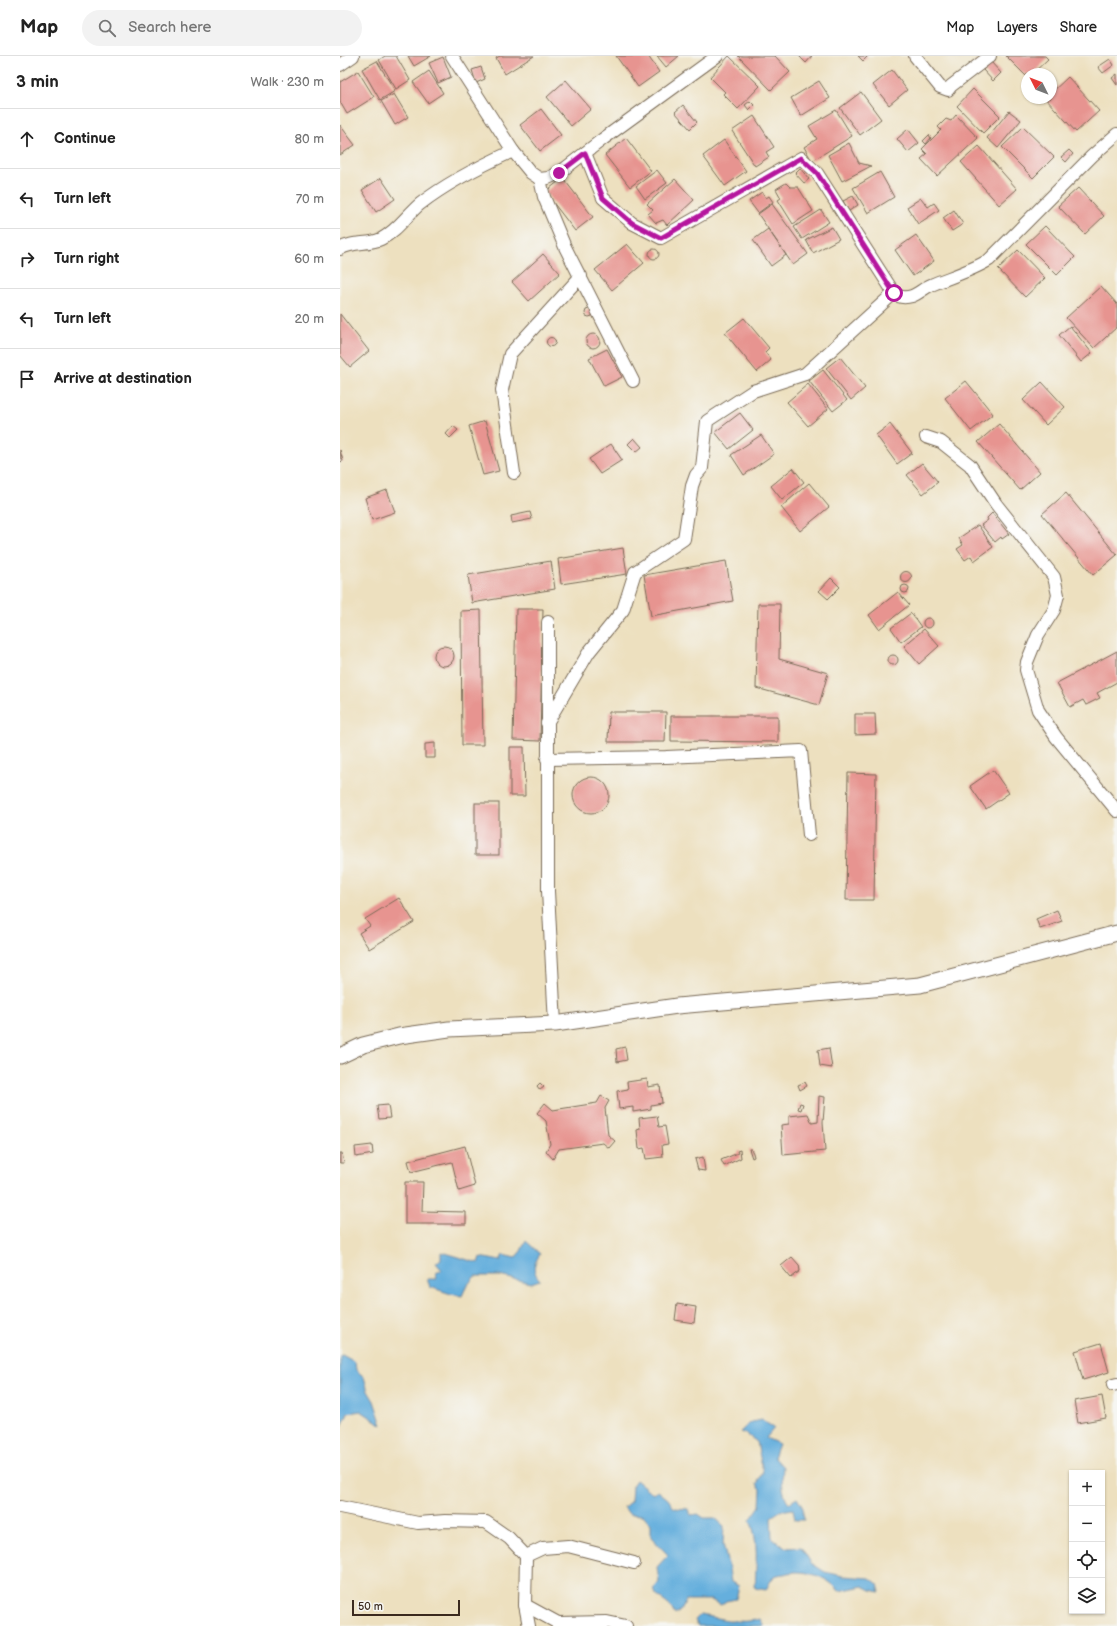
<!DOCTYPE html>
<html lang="en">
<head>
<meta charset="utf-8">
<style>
  body { margin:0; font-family:"Balsamiq Sans",sans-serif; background:#f2f2f2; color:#222 }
  .controls { position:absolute; right:12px; bottom:12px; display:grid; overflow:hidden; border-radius:0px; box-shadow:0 1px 3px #0004 }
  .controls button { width:36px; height:36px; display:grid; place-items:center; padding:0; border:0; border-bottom:1px solid #e0e0e0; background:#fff; color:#222; font:20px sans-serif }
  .compass { position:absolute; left:681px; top:12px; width:36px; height:36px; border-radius:50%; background:#fff; box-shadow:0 1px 3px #0004; rotate:312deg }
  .scale { position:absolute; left:12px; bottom:10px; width:108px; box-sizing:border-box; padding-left:4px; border:2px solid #3b2a1e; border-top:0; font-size:11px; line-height:14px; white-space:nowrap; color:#3b2a1e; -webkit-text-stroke:3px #f6f6f2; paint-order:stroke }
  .stop { position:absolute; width:12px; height:12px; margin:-9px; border:3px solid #b5179e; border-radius:50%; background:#fff }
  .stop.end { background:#b5179e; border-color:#fff; box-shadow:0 1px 4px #0008 }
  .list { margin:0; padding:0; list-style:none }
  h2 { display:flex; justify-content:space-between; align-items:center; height:52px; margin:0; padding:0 16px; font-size:17px }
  h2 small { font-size:13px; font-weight:400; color:#767676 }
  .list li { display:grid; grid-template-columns:26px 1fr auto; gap:12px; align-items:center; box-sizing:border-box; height:60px; padding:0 16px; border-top:1px solid #e0e0e0 }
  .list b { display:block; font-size:15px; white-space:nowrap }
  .list em { font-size:13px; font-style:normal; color:#767676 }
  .icon { flex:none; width:22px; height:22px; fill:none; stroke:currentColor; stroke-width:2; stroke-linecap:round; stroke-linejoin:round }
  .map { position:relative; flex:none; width:777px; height:1570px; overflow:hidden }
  header { display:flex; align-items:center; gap:24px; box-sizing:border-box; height:56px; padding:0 20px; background:#fff; border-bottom:1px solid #e0e0e0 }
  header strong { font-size:19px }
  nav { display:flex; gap:22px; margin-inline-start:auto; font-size:14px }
  .search { width:280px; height:36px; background:#f2f2f2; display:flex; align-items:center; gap:10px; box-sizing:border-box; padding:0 14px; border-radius:22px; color:#767676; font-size:15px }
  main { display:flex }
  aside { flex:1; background:#fff }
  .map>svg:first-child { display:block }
  .water { fill:#65afdd; stroke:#506c7e }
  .building { fill:#e79490 }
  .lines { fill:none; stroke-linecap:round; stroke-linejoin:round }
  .minor-casing { stroke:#796a56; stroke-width:14 }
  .tertiary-casing { stroke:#796a56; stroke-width:17 }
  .minor { stroke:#fff; stroke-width:12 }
  .tertiary { stroke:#fff; stroke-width:15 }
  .route { stroke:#b5179e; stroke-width:5 }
</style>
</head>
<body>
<header>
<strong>Map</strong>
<div class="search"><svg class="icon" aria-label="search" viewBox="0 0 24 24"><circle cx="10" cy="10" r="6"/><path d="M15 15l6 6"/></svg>Search here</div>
<nav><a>Map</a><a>Layers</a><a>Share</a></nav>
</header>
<main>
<aside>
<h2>3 min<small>Walk · 230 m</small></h2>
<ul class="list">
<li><svg class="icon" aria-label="ahead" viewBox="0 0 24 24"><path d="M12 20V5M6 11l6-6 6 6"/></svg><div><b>Continue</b></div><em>80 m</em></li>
<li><svg class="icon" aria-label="left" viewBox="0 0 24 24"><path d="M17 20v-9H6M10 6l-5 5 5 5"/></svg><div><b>Turn left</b></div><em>70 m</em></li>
<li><svg class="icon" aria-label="right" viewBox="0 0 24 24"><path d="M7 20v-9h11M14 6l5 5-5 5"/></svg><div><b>Turn right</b></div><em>60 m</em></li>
<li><svg class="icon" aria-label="left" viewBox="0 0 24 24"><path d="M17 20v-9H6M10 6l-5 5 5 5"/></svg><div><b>Turn left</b></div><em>20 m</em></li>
<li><svg class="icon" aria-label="arrive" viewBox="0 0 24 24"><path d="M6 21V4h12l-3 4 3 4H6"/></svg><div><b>Arrive at destination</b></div></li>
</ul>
</aside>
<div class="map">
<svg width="777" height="1570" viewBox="0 0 777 1570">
  <rect width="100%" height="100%" fill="#f6f6f2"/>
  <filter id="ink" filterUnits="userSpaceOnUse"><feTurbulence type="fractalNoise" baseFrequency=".025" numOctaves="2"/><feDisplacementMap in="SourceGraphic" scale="8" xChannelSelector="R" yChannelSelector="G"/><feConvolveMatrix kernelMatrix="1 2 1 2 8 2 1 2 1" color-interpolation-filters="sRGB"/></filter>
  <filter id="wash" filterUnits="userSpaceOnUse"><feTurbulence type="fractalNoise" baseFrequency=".012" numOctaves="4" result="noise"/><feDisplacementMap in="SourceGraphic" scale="16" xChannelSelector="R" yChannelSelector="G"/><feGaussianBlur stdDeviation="0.9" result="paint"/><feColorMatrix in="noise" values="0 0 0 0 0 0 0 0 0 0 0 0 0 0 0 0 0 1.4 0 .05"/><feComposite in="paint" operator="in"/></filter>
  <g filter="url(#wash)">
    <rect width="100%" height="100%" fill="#ede0bf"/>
    <!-- water -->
    <g class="water">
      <path d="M186 1185 200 1198C194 1208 191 1214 200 1224L191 1227 159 1220H135L126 1231 122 1240 111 1238 90 1231 87 1223H97L96 1217 102 1214 96 1207 101 1203V1196L138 1207 140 1201 160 1205 163 1199 175 1202 181 1195Z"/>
      <path d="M2 1299 15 1306 16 1314 24 1321 28 1335 34 1345 42 1369 21 1355 8 1357C6 1364 1 1369 0 1376V1300Z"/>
      <path d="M422 1364 434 1372 426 1382 439 1388 434 1401 443 1411C442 1423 441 1437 449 1447L457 1442 463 1452 464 1464H455L453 1453 440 1455 431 1461 432 1483 447 1492 461 1491 471 1507 485 1516 503 1520 530 1522 538 1528 540 1536 531 1534 523 1530 499 1535C487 1520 463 1512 444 1518 441 1518 437 1519 435 1520 431 1523 428 1530 426 1534L415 1532C416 1510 419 1484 410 1464L420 1450 421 1433 417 1428 423 1416 417 1386 406 1378 400 1376 411 1366Z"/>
      <polygon points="296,1424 313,1438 318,1435 328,1443 334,1452 348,1453 351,1459 358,1458 364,1462 375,1462 384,1470 383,1488 389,1513 391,1526 399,1530 396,1543 386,1545 381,1549 371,1544 346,1544 341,1554 335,1559 330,1550 316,1539 314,1533 319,1526 317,1511 328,1499 311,1481 311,1468 303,1459 289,1458 284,1451 291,1445 292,1430"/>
      <path d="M360 1559C381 1562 399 1569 420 1563L424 1570H358L355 1564Z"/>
    </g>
    <g id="blocks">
      <!-- building -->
      <g class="building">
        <polygon points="45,0 56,0 70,24 56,33 39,4"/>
        <polygon points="68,0 91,0 74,10"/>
        <polygon points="160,0 194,0 165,18 156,2"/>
        <polygon points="276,0 308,0 319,16 298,31"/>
        <polygon points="317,0 339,0 326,11"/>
        <polygon points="389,0 420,30 398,53 383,38 385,36 370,21"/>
        <polygon points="398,0 435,0 450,16 431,34"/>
        <polygon points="459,0 472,0 466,7"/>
        <polygon points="518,0 528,0 523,5"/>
        <polygon points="666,0 705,0 708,3 692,18 687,18 687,21"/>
        <polygon points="103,1 111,21 98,27 89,7"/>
        <polygon points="770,3 774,9 763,17 758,11"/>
        <polygon points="37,5 55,35 40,44 22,13"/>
        <polygon points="651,6 661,17 653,25 643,14"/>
        <polygon points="141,11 145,23 136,27 132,14"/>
        <polygon points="552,14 567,34 549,49 533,29"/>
        <polygon points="18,15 34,41 7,58 0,46 0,26"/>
        <polygon points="89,15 103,37 88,47 73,26"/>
        <polygon points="777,18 777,29 772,22"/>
        <polygon points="728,21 759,55 736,76 705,42 711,42 711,37"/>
        <polygon points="226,24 251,53 231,70 207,41"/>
        <polygon points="479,25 490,42 461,60 451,42"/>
        <polygon points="633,33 660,60 643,77 617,50"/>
        <polygon points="521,36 541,63 520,79 500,52"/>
        <polygon points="54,38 68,61 55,69 41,45"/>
        <polygon points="410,45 414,49 409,54 405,49"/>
        <polygon points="343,49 357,66 350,73 335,56"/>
        <polygon points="201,53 221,79 200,95 180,69"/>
        <polygon points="496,54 512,80 472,105 464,91 477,83 469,70"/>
        <polygon points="669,55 681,64 658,92 647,82"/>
        <polygon points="616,59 638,82 597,120 581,103 587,98 582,93 601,74 598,71 606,63 611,65"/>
        <polygon points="414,60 434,91 426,96 429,101 415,110 392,75"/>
        <polygon points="0,69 15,89 0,99"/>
        <polygon points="683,71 714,101 693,122 662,91"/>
        <polygon points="568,73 579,87 568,96 557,83"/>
        <polygon points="589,79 591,82 586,88 583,85"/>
        <polygon points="286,82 311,115 290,131 265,99"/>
        <polygon points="384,84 406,115 385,130 363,100"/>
        <polygon points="509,87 519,107 531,110 502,125 488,99"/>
        <polygon points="639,90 677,133 659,149 621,106"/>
        <polygon points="729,94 733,98 726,106 721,101"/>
        <polygon points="460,112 469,123 464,127 455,117"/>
        <polygon points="317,114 327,127 305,143 296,130"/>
        <polygon points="540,116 554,141 528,157 513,132"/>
        <polygon points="41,122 55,143 36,156 22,134"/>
        <polygon points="223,122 253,161 235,175 205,136"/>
        <polygon points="335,123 354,144 327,169 323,164 316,167 308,158 313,154 307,148"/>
        <polygon points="446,127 450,131 458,131 473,155 453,168 438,144 441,142 436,133"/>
        <polygon points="738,132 764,160 745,178 718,150"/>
        <polygon points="422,136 426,142 429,140 433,146 418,157 409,145"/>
        <polygon points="513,140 518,149 509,155 503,145"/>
        <polygon points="581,142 588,151 594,147 599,154 578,168 567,151"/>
        <polygon points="432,148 468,198 453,209 418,158"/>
        <polygon points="481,154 489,166 462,183 454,171"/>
        <polygon points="614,154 623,168 612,175 603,162"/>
        <polygon points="705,170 735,201 717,219 686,188"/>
        <polygon points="492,171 499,183 473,197 466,184"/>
        <polygon points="428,173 446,199 431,210 413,184"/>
        <polygon points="576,179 594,205 573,220 555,194"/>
        <polygon points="287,188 304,207 272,234 255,214"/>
        <circle cx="314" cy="198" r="5"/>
        <polygon points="678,194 705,222 685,241 658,213"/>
        <polygon points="203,198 220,217 189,245 172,226"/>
        <polygon points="761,230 777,248 777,271 754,292 726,262"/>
        <circle cx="249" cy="257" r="4"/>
        <polygon points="0,258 29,295 10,311 0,299"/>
        <polygon points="404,262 429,292 425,296 431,304 417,316 385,277"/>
        <polygon points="730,270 752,297 741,306 719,279"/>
        <circle cx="253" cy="285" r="7"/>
        <circle cx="211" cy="286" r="4.5"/>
        <polygon points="267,293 282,321 264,330 249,302"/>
        <polygon points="500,301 525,332 511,344 486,312"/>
        <polygon points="483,314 507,344 493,355 469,325"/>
        <polygon points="626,325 653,358 631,375 605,342"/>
        <polygon points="702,326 725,351 706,369 683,344"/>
        <polygon points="468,328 488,353 468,370 447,346"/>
        <polygon points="400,357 413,374 389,393 375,376"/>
        <polygon points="145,365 159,415 143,419 129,370"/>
        <polygon points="550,368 572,397 557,408 536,379"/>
        <polygon points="659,368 700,416 680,434 638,386"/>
        <polygon points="113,370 118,374 110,382 106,378"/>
        <polygon points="421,379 434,398 404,419 391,399"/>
        <polygon points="294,382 302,391 296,396 288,388"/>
        <polygon points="271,388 282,404 260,418 249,403"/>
        <polygon points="0,394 3,405 0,406"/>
        <polygon points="582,407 598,426 583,438 567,419"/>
        <polygon points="453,412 464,426 442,444 431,430"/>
        <polygon points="469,427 489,451 460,475 441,451"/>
        <polygon points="47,434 55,456 32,464 25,442"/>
        <polygon points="726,437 777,499 753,519 702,458"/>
        <polygon points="190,456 192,463 172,467 171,460"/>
        <polygon points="652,457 669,478 662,483 661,481 655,486 641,469 648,464 647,462"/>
        <polygon points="638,469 653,491 634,505 631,500 625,504 617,493 623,489 619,482"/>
        <polygon points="283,492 287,518 221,528 218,503"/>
        <polygon points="211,505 215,533 132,547 128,519"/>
        <polygon points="386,505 393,545 311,560 304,519"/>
        <circle cx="566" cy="521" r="5.5"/>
        <polygon points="491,522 500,531 488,543 479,535"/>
        <circle cx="565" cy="533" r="4"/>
        <polygon points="558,536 569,549 539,573 529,559"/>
        <polygon points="418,548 440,548 439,603 488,617 479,649 416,632"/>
        <polygon points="176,553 203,553 200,685 173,684"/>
        <polygon points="141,554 143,689 122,689 121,555"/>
        <polygon points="571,557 581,571 561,586 551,572"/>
        <circle cx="588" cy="567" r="5"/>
        <polygon points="584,573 599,590 579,608 564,590"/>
        <circle cx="104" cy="600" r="10"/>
        <polygon points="777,595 777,626 757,637 760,642 746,649 743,644 730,651 717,627"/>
        <circle cx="553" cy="604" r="5"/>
        <polygon points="269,656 326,656 325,686 268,686"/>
        <polygon points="515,658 535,658 536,678 515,679"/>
        <polygon points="331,660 438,660 438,686 331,685"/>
        <polygon points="95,687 95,702 85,702 85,688"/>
        <polygon points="170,691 184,691 185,740 170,740"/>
        <polygon points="653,714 669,737 646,753 630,730"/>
        <polygon points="508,717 536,718 534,844 506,844"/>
        <circle cx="251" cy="739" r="18"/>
        <rect x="135" y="747" width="24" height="52"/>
        <polygon points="59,842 74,866 29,893 19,877 30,870 25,863"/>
        <polygon points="717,854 722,865 700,873 696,863"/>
        <polygon points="285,991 287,1004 277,1006 276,993"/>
        <polygon points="489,992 492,1012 480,1010 478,994"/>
        <polygon points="307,1023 308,1031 320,1029 322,1047 311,1049 311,1053 293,1056 293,1051 279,1053 277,1035 288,1033 287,1026"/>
        <polygon points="465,1026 467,1030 460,1034 458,1029"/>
        <polygon points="200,1027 204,1031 200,1034 197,1030"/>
        <polygon points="261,1040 269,1045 265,1052 268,1079 275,1085 269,1092 263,1087 219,1093 213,1103 206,1095 210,1088 206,1065 197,1057 205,1047 213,1054 257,1047"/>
        <polygon points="479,1040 485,1041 483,1066 485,1095 443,1099 441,1069 449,1068 449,1060 468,1058 472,1067 478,1066"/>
        <polygon points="460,1047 463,1048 461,1054 458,1053"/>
        <polygon points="48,1049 50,1062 39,1063 37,1050"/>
        <polygon points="317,1060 319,1071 325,1070 328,1088 322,1089 323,1101 306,1103 304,1092 299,1093 297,1074 300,1073 299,1062"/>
        <polygon points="32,1089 33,1098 16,1101 15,1091"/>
        <polygon points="125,1090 135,1130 119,1135 112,1106 71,1116 68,1105"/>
        <polygon points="409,1093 411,1093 413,1097 414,1101 412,1102"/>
        <polygon points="400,1094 401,1102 384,1110 381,1104 398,1097 397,1095"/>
        <polygon points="0,1097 2,1097 4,1107 0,1107"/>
        <polygon points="363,1101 365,1115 358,1114 355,1103"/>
        <polygon points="65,1126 83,1126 82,1155 126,1156 126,1168 65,1168"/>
        <polygon points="452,1201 459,1209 460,1215 451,1222 441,1210"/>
        <polygon points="337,1248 356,1251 354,1267 335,1264"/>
        <polygon points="761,1287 769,1316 743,1324 735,1295"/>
        <polygon points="762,1340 766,1362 738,1367 734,1345"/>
      </g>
    </g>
  </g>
  <g filter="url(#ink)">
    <use href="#blocks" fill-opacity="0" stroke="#796a56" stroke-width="1"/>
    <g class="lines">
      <defs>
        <g id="minor">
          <polyline points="112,0 173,95 191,117 200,123 208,122 219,117 263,83 377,0"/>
          <polyline points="575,0 600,31 608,34 611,30 650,0"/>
          <polyline points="0,9 13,0"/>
          <path d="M245 97 263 142 292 167 321 182 461 102 477 117 554 237C559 242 565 242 572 240 578 238 584 232 591 229 610 221 631 215 649 204L752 100 777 78"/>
          <polyline points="200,123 204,141 225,191 293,325"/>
          <path d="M0 193C12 185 29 189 41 183 57 175 67 159 80 148 108 126 140 110 173 95"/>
          <polyline points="586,381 601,386 630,409 656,448 714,521 718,539 714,554 698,579 687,606 686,614 698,654 716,681 777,755"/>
          <polyline points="174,417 162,334 170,298 241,220"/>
          <polyline points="208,566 208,835 215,968"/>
          <polyline points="207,667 249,596 283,554 295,516 344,483 352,430 356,419 362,412 367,365 413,335 465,318 554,237"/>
          <polyline points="207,703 326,701 461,695 469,779"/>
          <polyline points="773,1329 777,1328"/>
          <polyline points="0,1451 78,1467 105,1465 146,1466 169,1482 186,1500 185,1549 189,1570"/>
          <polyline points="186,1500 203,1492 228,1490 294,1507"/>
          <polyline points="185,1549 218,1567 267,1566 286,1570"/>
        </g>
        <polyline id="tertiary" points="0,1000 23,989 59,980 109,973 215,968 337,950 580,929 777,877"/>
      </defs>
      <!-- minor casing -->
      <use href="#minor" class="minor-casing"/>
      <!-- tertiary casing -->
      <use href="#tertiary" class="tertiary-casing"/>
      <!-- minor -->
      <use href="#minor" class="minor"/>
      <!-- tertiary -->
      <use href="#tertiary" class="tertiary"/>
    </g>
  </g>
  <g class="lines" filter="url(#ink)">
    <!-- route -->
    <polyline class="route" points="219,117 245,97 263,142 292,167 321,182 461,102 477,117 554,237"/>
  </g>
</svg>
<div class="controls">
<button>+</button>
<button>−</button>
<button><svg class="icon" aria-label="locate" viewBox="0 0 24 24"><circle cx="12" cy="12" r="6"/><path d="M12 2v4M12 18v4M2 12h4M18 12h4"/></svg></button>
<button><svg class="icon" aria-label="layers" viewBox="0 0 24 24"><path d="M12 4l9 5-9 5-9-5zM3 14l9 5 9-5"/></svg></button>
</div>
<svg class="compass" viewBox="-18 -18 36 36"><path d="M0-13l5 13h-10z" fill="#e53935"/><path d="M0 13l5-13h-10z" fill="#767676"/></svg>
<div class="scale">50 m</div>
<div class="stop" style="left:554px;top:237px"></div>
<div class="stop end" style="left:219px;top:117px"></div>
</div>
</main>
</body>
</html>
